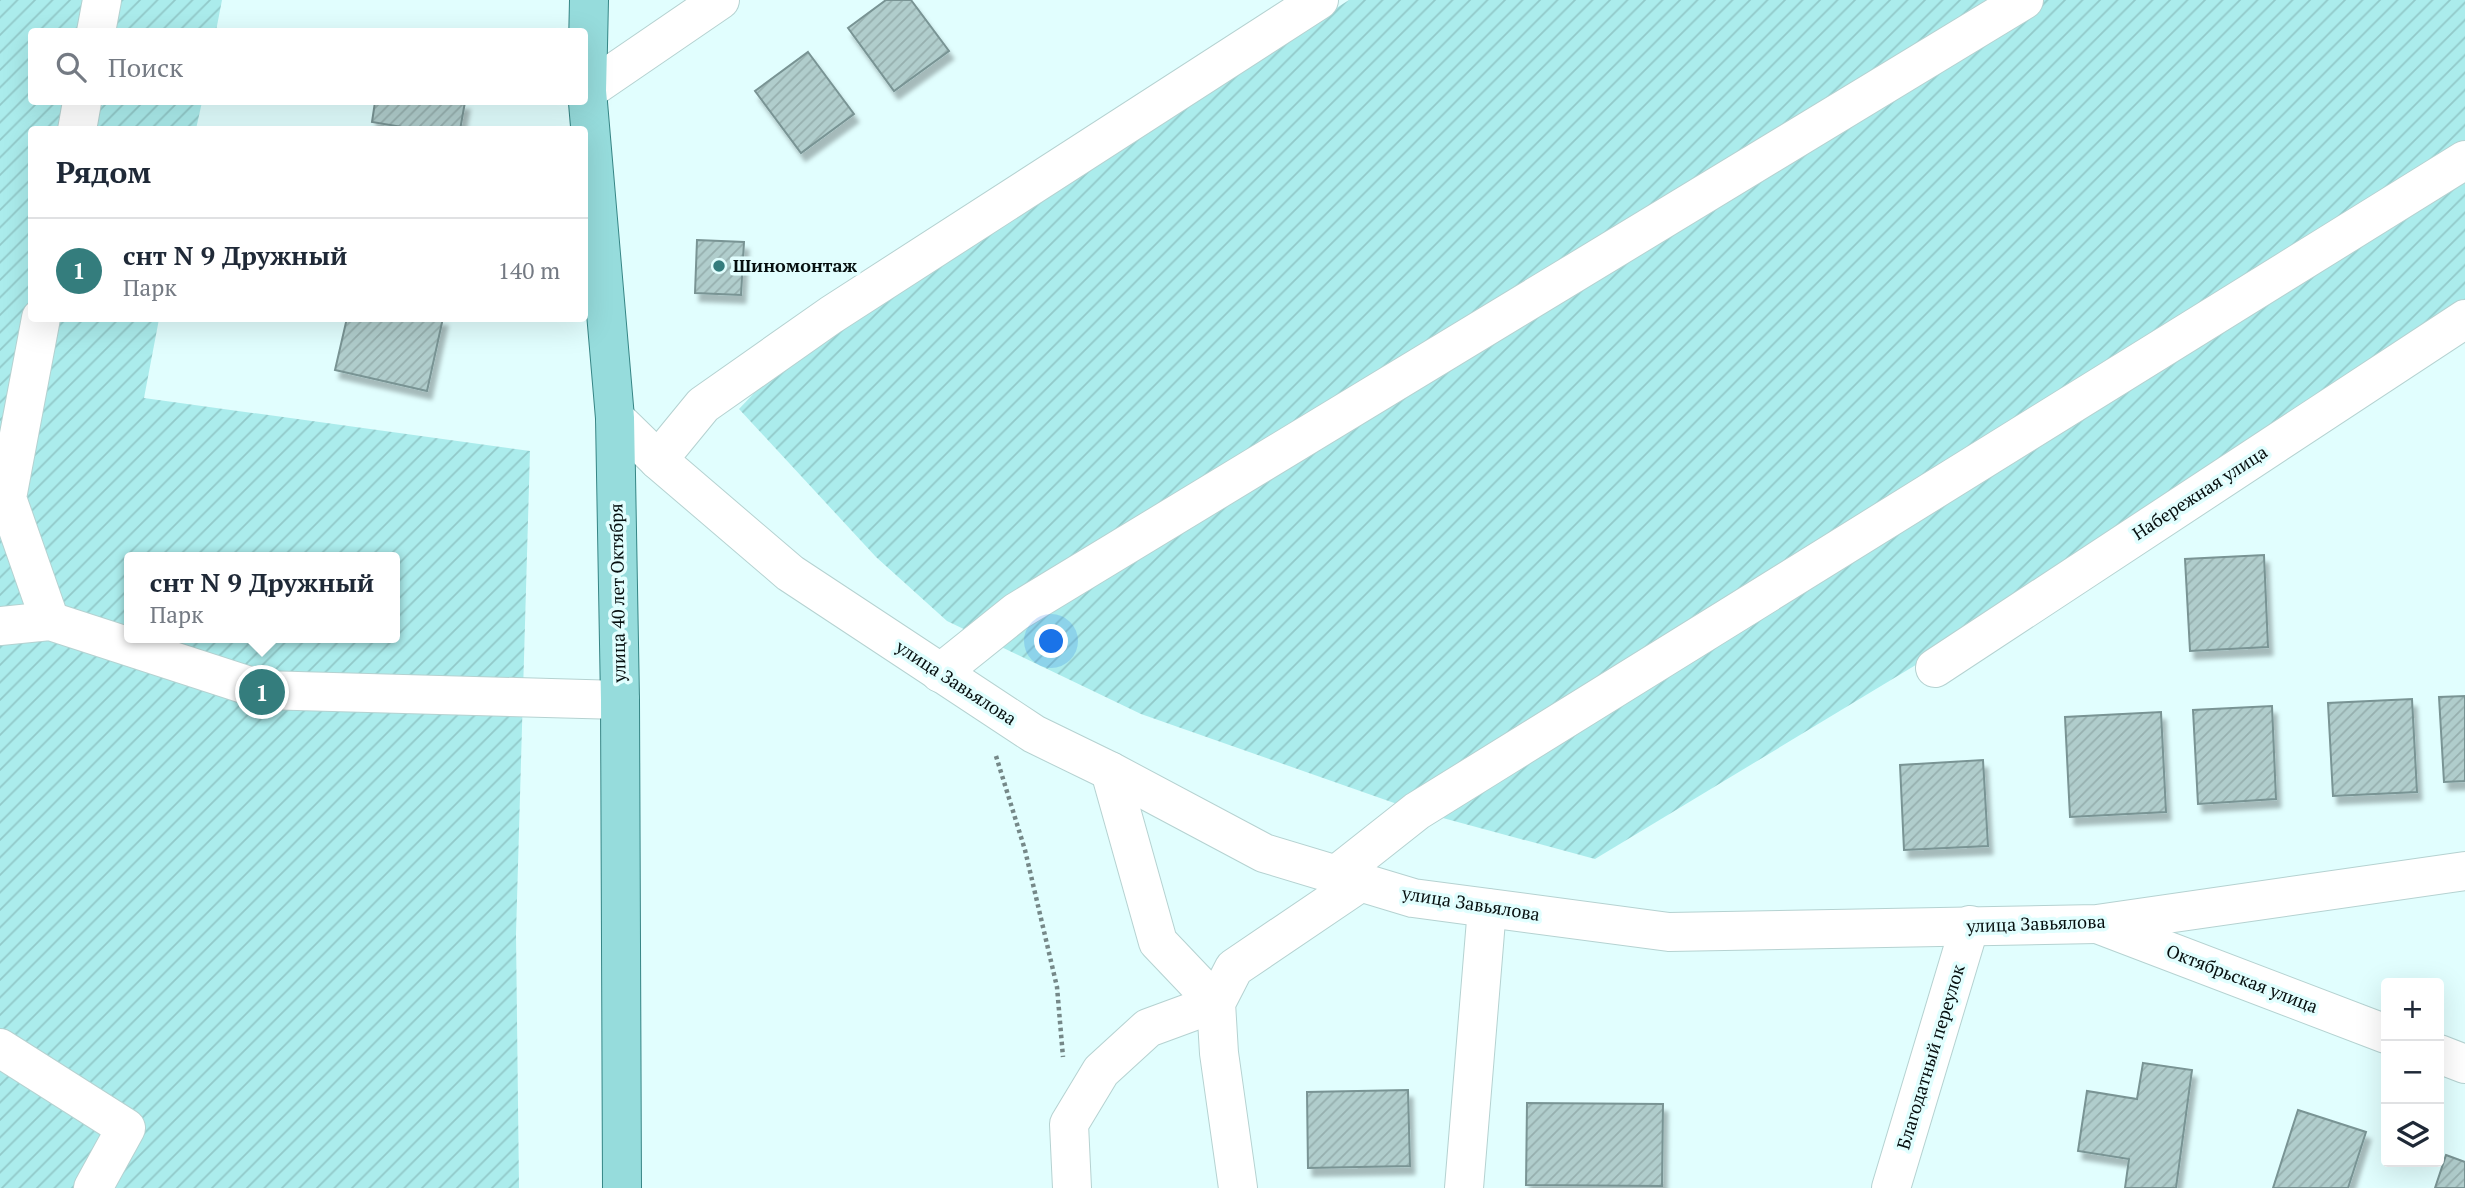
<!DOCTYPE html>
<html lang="ru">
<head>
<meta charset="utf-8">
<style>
  body { margin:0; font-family:"PT Serif",serif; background:#f6f6f7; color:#1f2937 }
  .controls { position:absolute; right:21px; bottom:21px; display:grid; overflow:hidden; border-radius:7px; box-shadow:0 7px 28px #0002 }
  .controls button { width:63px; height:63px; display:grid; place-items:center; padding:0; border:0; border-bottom:2px solid #e0e1e3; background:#fff; color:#1f2937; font:35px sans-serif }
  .you { position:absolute; left:1052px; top:642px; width:24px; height:24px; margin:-18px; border:5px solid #fff; border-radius:50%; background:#1a73e8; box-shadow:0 0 0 10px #1a73e833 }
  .badge { display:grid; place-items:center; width:46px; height:46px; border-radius:50%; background:#347d7d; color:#fff; font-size:23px; font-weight:700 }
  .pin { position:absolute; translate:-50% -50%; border:4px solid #fff; box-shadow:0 2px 7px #0006 }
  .popup { position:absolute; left:124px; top:552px; width:276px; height:91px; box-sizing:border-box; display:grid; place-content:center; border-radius:7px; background:#fff; filter:drop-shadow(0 2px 5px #0005); font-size:23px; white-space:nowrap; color:#747a83 }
  .popup b { font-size:26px; color:#1f2937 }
  .popup::after { content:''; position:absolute; left:50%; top:100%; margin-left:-14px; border:14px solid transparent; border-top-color:#fff }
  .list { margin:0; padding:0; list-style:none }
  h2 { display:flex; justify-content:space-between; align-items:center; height:91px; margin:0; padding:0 28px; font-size:30px }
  h2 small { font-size:23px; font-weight:400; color:#747a83 }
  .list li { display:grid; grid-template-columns:46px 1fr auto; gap:21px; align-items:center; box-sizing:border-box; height:105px; padding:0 28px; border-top:2px solid #e0e1e3 }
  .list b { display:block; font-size:26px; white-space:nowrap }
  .list p { margin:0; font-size:23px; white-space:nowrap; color:#747a83 }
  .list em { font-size:23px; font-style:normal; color:#747a83 }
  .icon { flex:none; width:38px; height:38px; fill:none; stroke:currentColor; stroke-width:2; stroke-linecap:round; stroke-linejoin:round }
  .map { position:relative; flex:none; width:2465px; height:1188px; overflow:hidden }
  .search { position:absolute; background:#fff; box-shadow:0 7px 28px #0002; left:28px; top:28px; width:560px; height:77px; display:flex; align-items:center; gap:18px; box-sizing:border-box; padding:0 24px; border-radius:7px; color:#747a83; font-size:26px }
  .panel { position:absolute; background:#fff; box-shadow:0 7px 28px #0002; left:28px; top:126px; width:560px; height:196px; border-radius:7px }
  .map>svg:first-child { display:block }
  .garden { fill:url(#garden-furrows); fill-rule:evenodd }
  .building { fill:url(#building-hatch); stroke:#799494; stroke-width:2; filter:url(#shadow) }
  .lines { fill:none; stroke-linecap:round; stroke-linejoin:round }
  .minor-casing { stroke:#b5d2d1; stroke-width:40 }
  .major-casing { stroke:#368585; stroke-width:40 }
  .path { stroke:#758888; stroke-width:4.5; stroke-dasharray:3.5 3.5; stroke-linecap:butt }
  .minor { stroke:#fff; stroke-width:38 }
  .major { stroke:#96dcdc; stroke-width:38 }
  .poi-dot { fill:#347d7d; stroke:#e1fefe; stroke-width:2.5 }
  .labels { text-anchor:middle; stroke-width:7; stroke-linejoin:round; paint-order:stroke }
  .poi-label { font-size:18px; font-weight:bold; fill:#060f0f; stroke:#e1fefe; text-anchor:start }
  .street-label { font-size:18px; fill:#060f0f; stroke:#e1fefe }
</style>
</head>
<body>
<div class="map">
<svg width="2465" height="1188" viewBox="0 0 2465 1188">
  <defs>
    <pattern id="garden-furrows" width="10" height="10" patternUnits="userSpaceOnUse" patternTransform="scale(1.75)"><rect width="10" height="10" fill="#abecec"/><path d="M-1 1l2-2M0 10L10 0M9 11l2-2" fill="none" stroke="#92c9c9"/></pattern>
    <pattern id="building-hatch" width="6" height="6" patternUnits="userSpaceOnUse" patternTransform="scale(1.75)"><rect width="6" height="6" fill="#b0cdcc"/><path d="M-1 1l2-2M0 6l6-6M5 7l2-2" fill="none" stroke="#96afae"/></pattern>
    <filter id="shadow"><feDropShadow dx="4.5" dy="8" stdDeviation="2" flood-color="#0004"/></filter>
  </defs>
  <rect width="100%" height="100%" fill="#e1fefe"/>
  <!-- garden -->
  <g class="garden">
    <path d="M0 0H222L216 31 32 32V102H202L196 129 32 130V318L159 319 144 398 530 451 516 934 519 1188H0ZM129 557H395V638H129Z"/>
    <polygon points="1349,0 2465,0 2465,333 1595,859 1417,811 1141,714 947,621 876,557 739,409 756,391 836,328"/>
  </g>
  <!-- building -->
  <g class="building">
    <polygon points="886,0 911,0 949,51 894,91 848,28"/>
    <polygon points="808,52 854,114 801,153 755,91"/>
    <polygon points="375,102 465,102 460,130 420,130 372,122"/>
    <polygon points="697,240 744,242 741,295 695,293"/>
    <polygon points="347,318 443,318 427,391 335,370"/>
    <polygon points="2264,555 2268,647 2190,651 2185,559"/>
    <polygon points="2465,696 2465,781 2444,782 2439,697"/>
    <polygon points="2412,699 2417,792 2333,796 2328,703"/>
    <polygon points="2272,706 2276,799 2198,804 2193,710"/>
    <polygon points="2161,712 2166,812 2070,817 2065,717"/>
    <polygon points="1983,760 1988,846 1904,850 1900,765"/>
    <polygon points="2143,1063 2192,1070 2176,1188 2125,1188 2129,1159 2078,1151 2087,1091 2137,1099"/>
    <polygon points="1408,1090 1410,1166 1308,1168 1307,1092"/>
    <polygon points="1527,1103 1663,1104 1662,1186 1526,1185"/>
    <polygon points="2298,1110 2366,1132 2348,1188 2273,1188"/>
    <polygon points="2446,1155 2465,1162 2465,1188 2435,1188"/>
  </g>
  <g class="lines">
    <defs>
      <g id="minor">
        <polyline points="96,32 102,0"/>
        <polyline points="587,91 720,0"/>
        <polyline points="77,130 82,102"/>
        <polyline points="41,318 7,498 50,621"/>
        <polyline points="615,418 658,460 790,573 1034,734 1110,771 1264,853 1413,898 1669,932 2097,924 2465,871"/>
        <polyline points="658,460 703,405 831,315 1319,0"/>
        <polyline points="0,626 50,621 262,690 620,700"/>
        <polyline points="1935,668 2465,319"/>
        <polyline points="940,673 1016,612 2024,0"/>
        <polyline points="1336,875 1417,811 2465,160"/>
        <polyline points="2100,925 2386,1034"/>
        <polyline points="0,1048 126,1128 93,1188"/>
        <polyline points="2439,1054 2465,1064"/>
        <polyline points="1072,1188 1069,1124 1101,1071 1148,1028 1216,1003 1158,942 1110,771"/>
        <polyline points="1238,1188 1219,1053 1216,1003 1234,968 1361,882"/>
        <polyline points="1464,1188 1487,908"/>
        <polyline points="1891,1188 1970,925"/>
      </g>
      <polyline id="major" points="589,0 587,91 615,418 620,700 622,1188"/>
    </defs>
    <!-- minor casing -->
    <use href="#minor" class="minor-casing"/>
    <!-- major casing -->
    <use href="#major" class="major-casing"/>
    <!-- path -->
    <polyline class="path" points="996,756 1025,850 1057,987 1063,1057"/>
    <!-- minor -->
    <use href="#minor" class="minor"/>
    <!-- major -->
    <use href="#major" class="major"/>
  </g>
  <!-- markers -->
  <circle class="poi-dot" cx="719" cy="266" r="7"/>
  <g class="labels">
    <!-- poi labels -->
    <g class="poi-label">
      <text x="733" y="272">Шиномонтаж</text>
    </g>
    <!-- street labels -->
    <g class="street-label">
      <text transform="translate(2200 493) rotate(-33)" y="6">Набережная улица</text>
      <text transform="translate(618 593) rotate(-91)" y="6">улица 40 лет Октября</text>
      <text transform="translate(956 683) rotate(33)" y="6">улица Завьялова</text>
      <text transform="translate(1471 904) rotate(9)" y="6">улица Завьялова</text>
      <text transform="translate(2036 924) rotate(-2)" y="6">улица Завьялова</text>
      <text transform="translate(2242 979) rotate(21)" y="6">Октябрьская улица</text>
      <text transform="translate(1931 1057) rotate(-73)" y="6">Благодатный переулок</text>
    </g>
  </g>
</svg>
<div class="controls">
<button>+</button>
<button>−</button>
<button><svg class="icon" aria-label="layers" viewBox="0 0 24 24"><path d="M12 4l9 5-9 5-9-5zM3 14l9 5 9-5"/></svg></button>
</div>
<div class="you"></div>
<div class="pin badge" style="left:262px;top:692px">1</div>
<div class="popup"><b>снт N 9 Дружный</b>Парк</div>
<div class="search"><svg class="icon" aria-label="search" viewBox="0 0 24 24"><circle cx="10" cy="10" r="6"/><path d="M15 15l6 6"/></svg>Поиск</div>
<section class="panel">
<h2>Рядом<small></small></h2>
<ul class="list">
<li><span class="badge">1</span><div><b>снт N 9 Дружный</b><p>Парк</p></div><em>140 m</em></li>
</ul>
</section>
</div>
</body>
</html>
